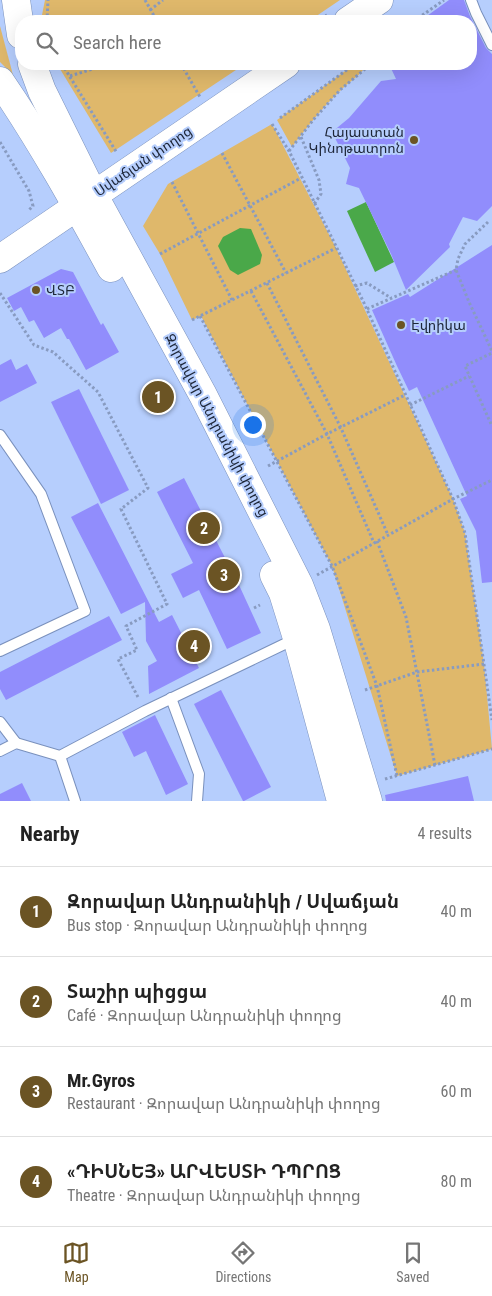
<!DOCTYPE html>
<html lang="en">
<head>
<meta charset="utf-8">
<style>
  body { margin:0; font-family:"Roboto Condensed","Noto Sans Armenian",sans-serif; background:#f2f2f2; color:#222 }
  .you { position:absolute; left:252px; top:424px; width:18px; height:18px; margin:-12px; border:4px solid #fff; border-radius:50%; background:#1a73e8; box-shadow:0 0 0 8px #1a73e833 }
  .badge { display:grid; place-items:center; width:32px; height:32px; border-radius:50%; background:#6b5424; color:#fff; font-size:16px; font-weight:700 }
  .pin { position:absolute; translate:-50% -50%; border:2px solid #fff; box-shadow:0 1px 5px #0006 }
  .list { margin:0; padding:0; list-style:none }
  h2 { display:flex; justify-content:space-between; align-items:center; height:65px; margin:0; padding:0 20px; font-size:21px }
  h2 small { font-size:16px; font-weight:400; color:#767676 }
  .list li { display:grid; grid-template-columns:32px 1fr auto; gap:15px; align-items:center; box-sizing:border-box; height:90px; padding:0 20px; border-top:1px solid #e0e0e0 }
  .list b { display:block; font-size:19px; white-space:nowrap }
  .list p { margin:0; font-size:16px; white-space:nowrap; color:#767676 }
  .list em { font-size:16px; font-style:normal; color:#767676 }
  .icon { flex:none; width:28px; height:28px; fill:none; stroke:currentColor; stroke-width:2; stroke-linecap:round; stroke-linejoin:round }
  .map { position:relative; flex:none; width:492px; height:801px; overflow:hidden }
  .search { position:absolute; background:#fff; box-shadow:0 5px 20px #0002; left:15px; right:15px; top:15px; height:55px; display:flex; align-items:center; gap:12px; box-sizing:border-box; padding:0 18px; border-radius:20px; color:#767676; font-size:19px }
  .sheet { height:425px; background:#fff }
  nav { display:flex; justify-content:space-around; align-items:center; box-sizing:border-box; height:70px; border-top:1px solid #e0e0e0; background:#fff; font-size:14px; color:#767676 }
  nav a { display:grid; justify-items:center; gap:2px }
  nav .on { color:#6b5424 }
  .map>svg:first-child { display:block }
  .green { fill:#dfb86b }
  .water { fill:#4aa849 }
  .building { fill:#918dfc }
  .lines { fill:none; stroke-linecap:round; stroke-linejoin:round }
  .lane-casing { stroke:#7a91bd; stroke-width:12 }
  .secondary-casing { stroke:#7a91bd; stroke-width:29 }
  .path { stroke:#889bc1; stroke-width:3; stroke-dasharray:2.5 2.5; stroke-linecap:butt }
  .lane { stroke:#fff; stroke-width:10 }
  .secondary { stroke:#fff; stroke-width:28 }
  .poi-dot { fill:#6b5424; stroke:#b6cefd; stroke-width:2 }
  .labels { text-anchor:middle; stroke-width:4; stroke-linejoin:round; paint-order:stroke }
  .poi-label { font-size:14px; fill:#1d2638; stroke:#b6cefd; text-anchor:start }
  .street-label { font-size:14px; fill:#1d2638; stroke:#b6cefd }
</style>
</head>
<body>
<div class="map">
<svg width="492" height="801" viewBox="0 0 492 801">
  <rect width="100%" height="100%" fill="#b6cefd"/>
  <!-- green -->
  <g class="green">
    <polygon points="45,0 340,0 309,21 43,21 42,15"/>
    <polygon points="0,26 13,75 0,62"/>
    <polygon points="57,64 245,64 111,153"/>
    <path d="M355 64H367C362 75 348 82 340 91 322 108 307 127 292 147L277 120Z"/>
    <polygon points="272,124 336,248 453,499 465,533 484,664 492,749 397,776 332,566 201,316 192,320 160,254 143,226 168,184"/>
  </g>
  <!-- water -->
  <g class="water">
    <polygon points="366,202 394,262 375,272 347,211"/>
    <polygon points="240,228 251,229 262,255 260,264 238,275 230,270 218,246 223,237"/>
  </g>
  <!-- building -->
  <g class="building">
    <polygon points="449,0 464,0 470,16 486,48 492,54 492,206 477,221 463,217 449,244 450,247 406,290 391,254 359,188 346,184 350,168 332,132 349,118 381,81 396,79 389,64 471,64 471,21 420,21"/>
    <polygon points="492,245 492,582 482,583 476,531 460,499 467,496 417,387 409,391 397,366 372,310 408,294 410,297"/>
    <polygon points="61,269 73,272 101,325 103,323 119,352 86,370 69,339 67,339 61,328 44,338 34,320 29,322 21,307 14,311 7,298"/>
    <polygon points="11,359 16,370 27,364 37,383 0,402 0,365"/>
    <polygon points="79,389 129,490 101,504 51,402"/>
    <polygon points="184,478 239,585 261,633 227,649 199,590 183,598 171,574 193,563 157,492"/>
    <polygon points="98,503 159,622 172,615 199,668 149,694 148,666 157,661 146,641 145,602 121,614 71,517"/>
    <polygon points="109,616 122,640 6,700 0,689 0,672"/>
    <polygon points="221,690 271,787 244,801 243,801 194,704"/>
    <polygon points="155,715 188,784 166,795 146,751 134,757 122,732"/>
    <polygon points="468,776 474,801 386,801 385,795"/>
    <polygon points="22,783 31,801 0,801 0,794"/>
  </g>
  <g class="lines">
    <defs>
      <g id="lane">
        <polyline points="471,0 476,13 492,45"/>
        <polyline points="0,435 41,494 85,611 0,651"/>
        <polyline points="171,698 199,774 197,801"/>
        <polyline points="0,722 16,743"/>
        <polyline points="0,751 16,743 60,756 145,711 295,639"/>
        <polyline points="60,756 75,801"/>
      </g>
      <g id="secondary">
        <polyline points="16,0 21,35"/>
        <polyline points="348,21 379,0"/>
        <polyline points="32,64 42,91 93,194 203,395 299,585 316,629 368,801"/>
        <path d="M0 81C41 141 76 204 111 268"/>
        <polyline points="0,259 286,64"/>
        <polyline points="274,575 283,593 297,638 341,801"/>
      </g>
    </defs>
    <!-- lane casing -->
    <use href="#lane" class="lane-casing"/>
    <!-- secondary casing -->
    <use href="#secondary" class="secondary-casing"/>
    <!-- path -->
    <g class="path">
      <polyline points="145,0 157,21"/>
      <polyline points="150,10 163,0"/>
      <polyline points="47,21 48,0"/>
      <polyline points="317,21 327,15"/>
      <polyline points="414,21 444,0"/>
      <polyline points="62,64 117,153"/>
      <polyline points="181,64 200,97"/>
      <polyline points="70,76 109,64"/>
      <polyline points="280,118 355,64"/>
      <polyline points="272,124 289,151 364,303 453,499 465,533 492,720"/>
      <polyline points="301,137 319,180 321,194 314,204"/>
      <polyline points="0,142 29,191 33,206 29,210"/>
      <polyline points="289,151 314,119 340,90 365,69 367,64"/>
      <polyline points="222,153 286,273"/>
      <polyline points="172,182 232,300"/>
      <polyline points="488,222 465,244 458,259 456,270 469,302 492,351"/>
      <polyline points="160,254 301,178"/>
      <polyline points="267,283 341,428 388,535"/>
      <polyline points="355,286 367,283 391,298"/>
      <polyline points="251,291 327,434 374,543"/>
      <polyline points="0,293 34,345 53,352 98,392 148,488 121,509 167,604 126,626 137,650 118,659 139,699"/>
      <polyline points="367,309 456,270"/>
      <polyline points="200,316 332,566 377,686 397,776"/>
      <polyline points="192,320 336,248"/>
      <polyline points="410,405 469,376"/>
      <polyline points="491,424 465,366 492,353"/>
      <polyline points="268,466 327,434 405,395"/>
      <polyline points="377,541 406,617 435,765"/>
      <polyline points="317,575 453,499 492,480"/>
      <polyline points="254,608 260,605"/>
      <polyline points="365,690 417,672 484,664"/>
      <polyline points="385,779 492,749"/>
    </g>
    <!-- lane -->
    <use href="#lane" class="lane"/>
    <!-- secondary -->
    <use href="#secondary" class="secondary"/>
  </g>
  <!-- markers -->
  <g class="poi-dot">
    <circle cx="414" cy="140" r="5"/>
    <circle cx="36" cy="290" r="5"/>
    <circle cx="401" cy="325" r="5"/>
  </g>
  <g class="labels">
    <!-- poi labels -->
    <g class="poi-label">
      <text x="404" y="137" text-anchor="end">Հայաստան<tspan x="404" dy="16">Կինոթատրոն</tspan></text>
      <text x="46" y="295">ՎՏԲ</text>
      <text x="411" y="330">Էվրիկա</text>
    </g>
    <!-- street labels -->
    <g class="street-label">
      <text transform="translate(143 161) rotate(-34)" y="5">Սվաճյան փողոց</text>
      <text transform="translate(217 425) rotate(62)" y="5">Զորավար Անդրանիկի փողոց</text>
    </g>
  </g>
</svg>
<div class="you"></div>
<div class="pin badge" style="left:158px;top:397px">1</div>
<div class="pin badge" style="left:204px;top:528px">2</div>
<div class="pin badge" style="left:224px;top:575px">3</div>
<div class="pin badge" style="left:194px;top:646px">4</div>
<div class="search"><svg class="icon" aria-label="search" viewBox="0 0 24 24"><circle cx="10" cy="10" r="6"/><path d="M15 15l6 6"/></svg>Search here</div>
</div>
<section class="sheet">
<h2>Nearby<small>4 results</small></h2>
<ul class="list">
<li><span class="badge">1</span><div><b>Զորավար Անդրանիկի / Սվաճյան</b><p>Bus stop · Զորավար Անդրանիկի փողոց</p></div><em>40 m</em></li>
<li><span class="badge">2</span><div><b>Տաշիր պիցցա</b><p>Café · Զորավար Անդրանիկի փողոց</p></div><em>40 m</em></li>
<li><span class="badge">3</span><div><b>Mr.Gyros</b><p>Restaurant · Զորավար Անդրանիկի փողոց</p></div><em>60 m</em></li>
<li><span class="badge">4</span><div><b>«ԴԻՍՆԵՅ» ԱՐՎԵՍՏԻ ԴՊՐՈՑ</b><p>Theatre · Զորավար Անդրանիկի փողոց</p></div><em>80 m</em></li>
</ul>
</section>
<nav>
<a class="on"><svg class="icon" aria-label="map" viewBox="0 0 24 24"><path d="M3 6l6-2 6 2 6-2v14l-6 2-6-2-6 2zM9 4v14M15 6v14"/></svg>Map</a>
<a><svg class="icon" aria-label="directions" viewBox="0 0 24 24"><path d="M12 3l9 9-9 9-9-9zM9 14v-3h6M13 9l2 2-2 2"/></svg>Directions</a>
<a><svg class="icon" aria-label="saved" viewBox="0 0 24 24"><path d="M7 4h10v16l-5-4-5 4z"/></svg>Saved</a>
</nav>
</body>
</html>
